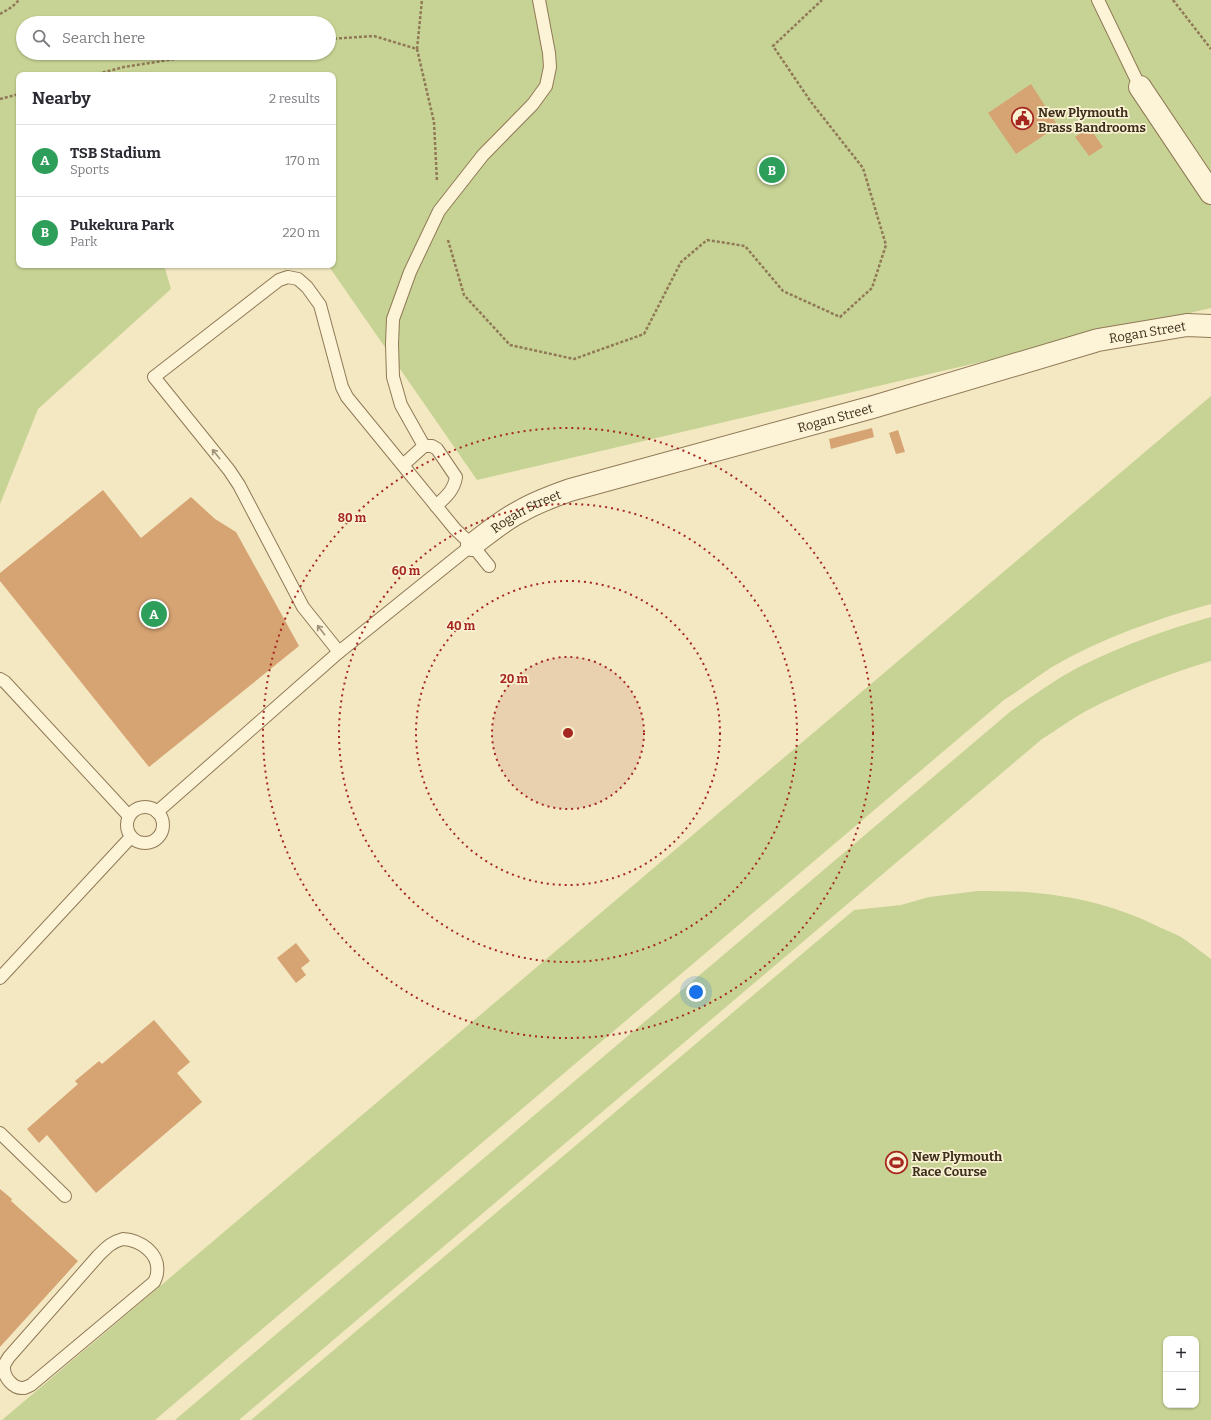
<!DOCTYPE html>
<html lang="en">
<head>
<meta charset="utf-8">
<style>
  body { margin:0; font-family:Bitter,serif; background:#f2f2f3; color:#2b2b33 }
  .controls { position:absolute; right:12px; bottom:12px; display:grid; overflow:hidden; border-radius:8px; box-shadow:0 1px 3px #0004 }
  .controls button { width:36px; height:36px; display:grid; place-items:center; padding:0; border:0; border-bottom:1px solid #e1e1e2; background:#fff; color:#2b2b33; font:20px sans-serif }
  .you { position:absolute; left:696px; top:992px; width:14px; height:14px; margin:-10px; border:3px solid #fff; border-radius:50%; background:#1a73e8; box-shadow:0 0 0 6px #1a73e833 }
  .badge { display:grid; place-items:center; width:26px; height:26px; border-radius:50%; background:#2563eb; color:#fff; font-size:13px; font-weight:700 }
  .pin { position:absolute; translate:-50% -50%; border:2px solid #fff; box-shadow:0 1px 4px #0006 }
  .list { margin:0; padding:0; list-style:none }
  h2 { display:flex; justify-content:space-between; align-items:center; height:52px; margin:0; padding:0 16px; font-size:17px }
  h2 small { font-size:13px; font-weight:400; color:#7c7c81 }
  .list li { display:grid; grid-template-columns:26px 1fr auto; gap:12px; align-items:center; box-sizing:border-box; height:72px; padding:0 16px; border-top:1px solid #e1e1e2 }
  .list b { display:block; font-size:15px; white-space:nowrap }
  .list p { margin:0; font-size:13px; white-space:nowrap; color:#7c7c81 }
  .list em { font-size:13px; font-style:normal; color:#7c7c81 }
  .icon { flex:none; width:22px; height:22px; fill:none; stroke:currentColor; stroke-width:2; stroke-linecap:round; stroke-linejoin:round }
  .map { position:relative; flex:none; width:1211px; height:1420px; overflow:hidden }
  .search { position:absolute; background:#fff; box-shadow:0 1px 3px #0004; left:16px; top:16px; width:320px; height:44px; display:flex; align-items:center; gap:10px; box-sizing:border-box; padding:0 14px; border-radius:22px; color:#7c7c81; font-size:15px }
  .panel { position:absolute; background:#fff; box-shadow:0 1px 3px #0004; left:16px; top:72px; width:320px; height:196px; border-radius:8px }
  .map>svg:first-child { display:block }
  .green { fill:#c7d394; fill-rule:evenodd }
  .building { fill:#d6a373 }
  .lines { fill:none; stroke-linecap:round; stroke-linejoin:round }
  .service-casing { stroke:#907957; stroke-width:14 }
  .minor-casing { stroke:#907957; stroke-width:24 }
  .tertiary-casing { stroke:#907957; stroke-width:24 }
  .path { stroke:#907957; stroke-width:2.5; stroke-dasharray:3 2; stroke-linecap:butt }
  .service { stroke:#fdf4d7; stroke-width:12 }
  .minor { stroke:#fdf4d7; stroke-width:22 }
  .tertiary { stroke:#fdf4d7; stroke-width:22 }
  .oneway { stroke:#9e927a }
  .ring { fill:none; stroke:#a6271f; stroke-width:2; stroke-dasharray:2 4 }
  .labels { text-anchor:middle; stroke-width:3.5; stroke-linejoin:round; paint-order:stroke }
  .poi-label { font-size:13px; font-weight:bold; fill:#3e2f1d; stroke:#faf1d3; text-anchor:start }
  .street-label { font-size:13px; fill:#3e2f1d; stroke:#faf1d3 }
  .centre { fill:#a6271f; stroke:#faf1d3; stroke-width:2 }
  .ring-label { font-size:12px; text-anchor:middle; font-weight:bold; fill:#a6271f; stroke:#faf1d3; stroke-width:3.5; stroke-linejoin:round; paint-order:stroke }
</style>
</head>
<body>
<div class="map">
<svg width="1211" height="1420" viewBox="0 0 1211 1420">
  <rect width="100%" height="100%" fill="#f3e8c2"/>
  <!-- green -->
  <g class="green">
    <path d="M0 0H1211V308L477 480 328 265H333V75H19V265H164L171 289 38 409 0 504ZM23 23H329V53H23Z"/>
    <path d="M1211 396V604C1156 619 1102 638 1052 667 1036 677 1020 690 1004 700L155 1420H2Z"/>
    <path d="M1211 617V661C1168 674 1126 690 1086 711 1071 719 1057 730 1042 739L239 1420H175L1011 711C1034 695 1057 678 1083 665 1124 645 1167 629 1211 617Z"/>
    <path d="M978 891C1042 890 1101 898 1159 927 1166 930 1174 933 1181 937 1192 944 1201 952 1211 959V1420H251L854 910 901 905 929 897ZM1166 1339H1196V1405H1166Z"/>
  </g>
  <!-- building -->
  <g class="building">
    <polygon points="1031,84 1058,126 1016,154 988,113"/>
    <polygon points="1089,127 1103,147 1089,156 1075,137"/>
    <polygon points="872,428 874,437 831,449 829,439"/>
    <polygon points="898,430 905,452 896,454 889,433"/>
    <polygon points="103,490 141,538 191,497 215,519 236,532 299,646 149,767 0,581 0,573"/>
    <polygon points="296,943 310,961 301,968 306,975 296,983 277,958"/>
    <polygon points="154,1020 190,1062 177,1073 202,1102 96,1193 47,1135 39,1143 27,1129 78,1084 75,1081 99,1061 102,1064"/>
    <polygon points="0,1189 12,1199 11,1201 78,1261 0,1347"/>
  </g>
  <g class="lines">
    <defs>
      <g id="service">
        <polyline points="1098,0 1140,87"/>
        <path d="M424 446H432L437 449 456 477C454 490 446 497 436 506"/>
        <polyline points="403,465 424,446 401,405 393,377 392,344 393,319 410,272 439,211 483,155 533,104 546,86 550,67 549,53 539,0"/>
        <polyline points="339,652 303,607 239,485 229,470 154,377 279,280 288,277 298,279 307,287 320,305 342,387 347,397 455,529 472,545 489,566"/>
        <polyline points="0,679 5,682 129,816"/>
        <circle cx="145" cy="825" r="18"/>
        <polyline points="157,812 339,652 472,545"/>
        <polyline points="0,978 131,837"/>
        <polyline points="0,1133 65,1196"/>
        <path d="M123 1239C140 1240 160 1253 157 1273 157 1276 155 1280 154 1282L31 1385C29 1386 27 1387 24 1388 13 1389 3 1377 4 1366 5 1363 7 1360 9 1357L98 1256C106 1248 111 1242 123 1239Z"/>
      </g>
      <polyline id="minor" points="1140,87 1211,193"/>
      <g id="tertiary">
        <path id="s1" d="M472 545C488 533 503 520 521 511 536 502 553 496 570 490L873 407 1098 340 1187 325 1211 326"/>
      </g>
    </defs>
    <!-- service casing -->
    <use href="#service" class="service-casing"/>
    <!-- minor casing -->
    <use href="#minor" class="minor-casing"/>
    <!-- tertiary casing -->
    <use href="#tertiary" class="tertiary-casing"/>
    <!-- path -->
    <g class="path">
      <polyline points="1173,0 1211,49"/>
      <polyline points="0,14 12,7 19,0"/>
      <polyline points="329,39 374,36 417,49 434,122 437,182"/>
      <polyline points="417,49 422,0"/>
      <polyline points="93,75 124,67 213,53"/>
      <polyline points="0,99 19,94"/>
      <polyline points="448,240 464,295 510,345 574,359 644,334 681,262 707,240 745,246 783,291 840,317 872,288 886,245 863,168 811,102 773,46 822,0"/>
    </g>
    <!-- service -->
    <use href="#service" class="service"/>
    <!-- minor -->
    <use href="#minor" class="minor"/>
    <!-- tertiary -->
    <use href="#tertiary" class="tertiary"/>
  </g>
  <!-- one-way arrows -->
  <defs><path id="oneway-shaft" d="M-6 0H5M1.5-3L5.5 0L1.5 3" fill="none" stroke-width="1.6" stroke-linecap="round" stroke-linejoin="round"/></defs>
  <g class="oneway">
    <use href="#oneway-shaft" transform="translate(216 454) rotate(-129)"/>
    <use href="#oneway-shaft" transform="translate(321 630) rotate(-128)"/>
  </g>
  <!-- distance rings -->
  <circle cx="568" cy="733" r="76" fill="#a6271f" fill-opacity=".12"/>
  <g class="ring">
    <circle cx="568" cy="733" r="76"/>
    <circle cx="568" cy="733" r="152"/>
    <circle cx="568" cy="733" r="229"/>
    <circle cx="568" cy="733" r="305"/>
  </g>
  <!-- icons -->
  <defs>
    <symbol id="civic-ring" viewBox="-11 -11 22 22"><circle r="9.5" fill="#faf1d3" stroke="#a6271f" stroke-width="1.5"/><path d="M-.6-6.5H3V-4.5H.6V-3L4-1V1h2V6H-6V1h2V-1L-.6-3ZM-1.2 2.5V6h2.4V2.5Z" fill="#a6271f"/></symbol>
    <symbol id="stadium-ring" viewBox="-11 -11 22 22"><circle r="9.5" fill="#faf1d3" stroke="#a6271f" stroke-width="1.5"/><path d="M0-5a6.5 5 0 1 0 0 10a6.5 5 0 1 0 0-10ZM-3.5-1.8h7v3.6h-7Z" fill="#a6271f"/></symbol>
  </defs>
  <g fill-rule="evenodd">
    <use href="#civic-ring" x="1010" y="106" width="25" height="25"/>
    <use href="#stadium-ring" x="884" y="1150" width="25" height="25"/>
  </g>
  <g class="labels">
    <!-- poi labels -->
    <g class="poi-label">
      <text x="1038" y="117">New Plymouth<tspan x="1038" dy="15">Brass Bandrooms</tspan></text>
      <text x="912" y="1161">New Plymouth<tspan x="912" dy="15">Race Course</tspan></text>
    </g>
    <!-- street labels -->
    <g class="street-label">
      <text dy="5" stroke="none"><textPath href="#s1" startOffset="712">Rogan Street</textPath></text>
      <text dy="5" stroke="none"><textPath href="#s1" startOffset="388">Rogan Street</textPath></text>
      <text dy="5" stroke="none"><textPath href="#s1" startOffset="64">Rogan Street</textPath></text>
    </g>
  </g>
  <circle cx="568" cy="733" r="6" class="centre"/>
  <g class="ring-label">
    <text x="352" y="522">80 m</text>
    <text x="406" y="575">60 m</text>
    <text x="461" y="630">40 m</text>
    <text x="514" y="683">20 m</text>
  </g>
</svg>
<div class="controls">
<button>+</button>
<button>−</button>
</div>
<div class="you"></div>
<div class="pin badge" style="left:154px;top:614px;background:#2e9e5b">A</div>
<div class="pin badge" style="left:772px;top:170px;background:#2e9e5b">B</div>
<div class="search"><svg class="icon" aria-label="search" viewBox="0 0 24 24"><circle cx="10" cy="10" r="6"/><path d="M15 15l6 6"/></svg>Search here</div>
<section class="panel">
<h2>Nearby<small>2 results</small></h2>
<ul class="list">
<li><span class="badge" style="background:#2e9e5b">A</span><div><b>TSB Stadium</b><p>Sports</p></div><em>170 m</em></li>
<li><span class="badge" style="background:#2e9e5b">B</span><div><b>Pukekura Park</b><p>Park</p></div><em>220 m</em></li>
</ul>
</section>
</div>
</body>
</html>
